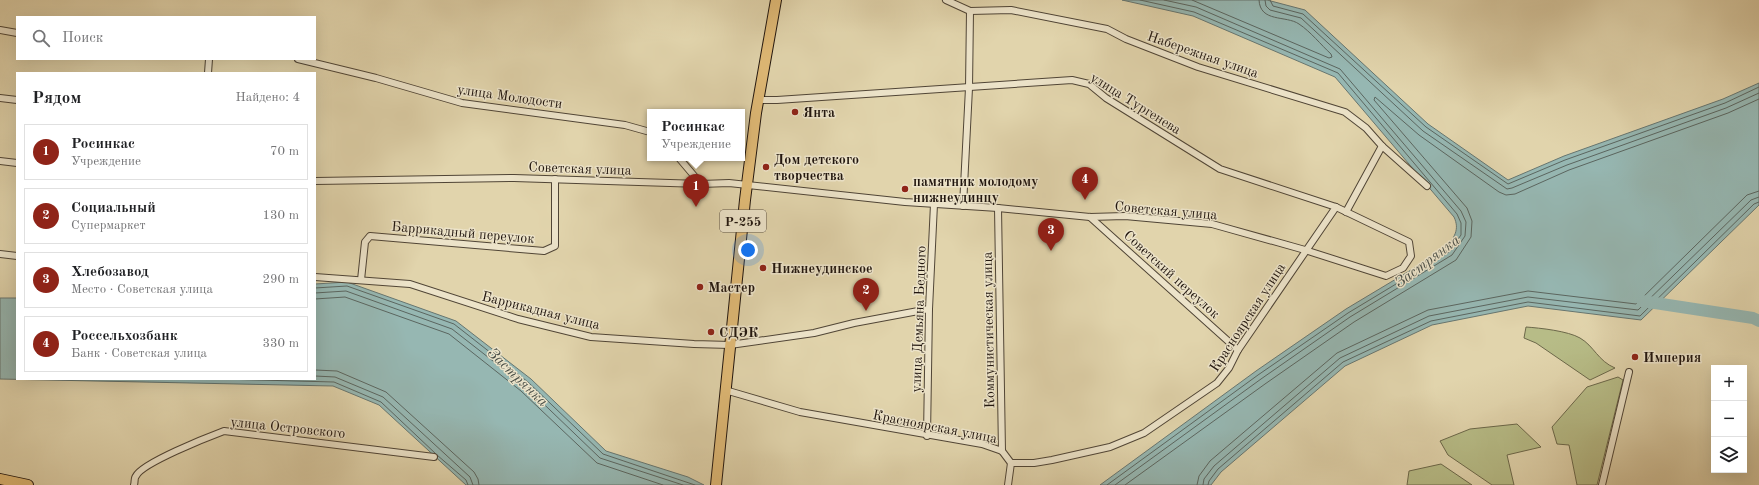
<!DOCTYPE html>
<html lang="ru">
<head>
<meta charset="utf-8">
<style>
  body { margin:0; font-family:"Old Standard TT",serif; background:#f2f2f2; color:#202124 }
  .controls { position:absolute; right:12px; bottom:12px; display:grid; overflow:hidden; border-radius:0px; box-shadow:0 4px 16px #0002 }
  .controls button { width:36px; height:36px; display:grid; place-items:center; padding:0; border:0; border-bottom:1px solid #e0e0e0; background:#fff; color:#202124; font:20px sans-serif }
  .you { position:absolute; left:748px; top:250px; width:14px; height:14px; margin:-10px; border:3px solid #fff; border-radius:50%; background:#1a73e8; box-shadow:0 0 0 6px #1a73e833 }
  .badge { display:grid; place-items:center; width:26px; height:26px; border-radius:50%; background:#8f2418; color:#fff; font-size:13px; font-weight:700 }
  .pin { position:absolute; translate:-50% -33px; filter:drop-shadow(0 1px 2px #0008) }
  .pin::after { content:''; position:absolute; top:21px; width:14px; height:12px; background:inherit; clip-path:polygon(0 0,100% 0,50% 100%) }
  .popup { position:absolute; left:647px; top:109px; width:98px; height:52px; box-sizing:border-box; display:grid; place-content:center; border-radius:0px; background:#fff; filter:drop-shadow(0 1px 3px #0005); font-size:13px; white-space:nowrap; color:#757577 }
  .popup b { font-size:15px; color:#202124 }
  .popup::after { content:''; position:absolute; left:50%; top:100%; margin-left:-8px; border:8px solid transparent; border-top-color:#fff }
  .list { margin:0; padding:0; list-style:none }
  h2 { display:flex; justify-content:space-between; align-items:center; height:52px; margin:0; padding:0 16px; font-size:17px }
  h2 small { font-size:13px; font-weight:400; color:#757577 }
  .list li { display:grid; grid-template-columns:26px 1fr auto; gap:12px; align-items:center; box-sizing:border-box; height:56px; margin:0 8px 8px; padding:0 8px; border:1px solid #e0e0e0; border-radius:0px }
  .list b { display:block; font-size:15px; white-space:nowrap }
  .list p { margin:0; font-size:13px; white-space:nowrap; color:#757577 }
  .list em { font-size:13px; font-style:normal; color:#757577 }
  .icon { flex:none; width:22px; height:22px; fill:none; stroke:currentColor; stroke-width:2; stroke-linecap:round; stroke-linejoin:round }
  .map { position:relative; flex:none; width:1759px; height:485px; overflow:hidden }
  .search { position:absolute; background:#fff; box-shadow:0 4px 16px #0002; left:16px; top:16px; width:300px; height:44px; display:flex; align-items:center; gap:10px; box-sizing:border-box; padding:0 14px; border-radius:0px; color:#757577; font-size:15px }
  .panel { position:absolute; background:#fff; box-shadow:0 4px 16px #0002; left:16px; top:72px; width:300px; height:308px; border-radius:0px }
  .map>svg:first-child { display:block }
  .green { fill:#b7bc87; stroke:#6c684a }
  .water { fill:#96b7b2; stroke:#677670 }
  .lines { fill:none; stroke-linecap:round; stroke-linejoin:round }
  .shore { stroke:#5b6660; stroke-width:1 }
  .river { stroke:#96b7b2; stroke-width:12 }
  .minor-casing { stroke:#504536; stroke-width:8 }
  .trunk-casing { stroke:#20150e; stroke-width:12 }
  .minor { stroke:#ece3c9; stroke-width:6 }
  .trunk { stroke:#e0ba76; stroke-width:10 }
  .poi-dot { fill:#8f2418; stroke:#ece3c9; stroke-width:1.5 }
  .labels { text-anchor:middle; stroke-width:3; stroke-linejoin:round; paint-order:stroke }
  .shield { fill:#ece3c9; stroke:#5d5346; stroke-width:1 }
  .shield-label { font-size:13px; font-weight:bold; fill:#20150e }
  .street-label { font-size:14px; fill:#20150e; stroke:#ece3c9 }
  .poi-label { font-size:14px; font-weight:bold; fill:#20150e; stroke:#ece3c9; text-anchor:start }
  .water-label { font-size:15px; font-style:italic; fill:#494e47; stroke:#ece3c9 }
</style>
</head>
<body>
<div class="map">
<svg width="1759" height="485" viewBox="0 0 1759 485">
  <rect width="100%" height="100%" fill="#e1d4ac"/>
  <filter id="stains"><feTurbulence type="fractalNoise" baseFrequency=".005" numOctaves="4"/><feColorMatrix values="0 0 0 0 .2 0 0 0 0 .09 0 0 0 0 .02 0 0 0 .5 -.17"/></filter>
  <radialGradient id="worn" r=".72"><stop offset=".6" stop-color="#630" stop-opacity="0"/><stop offset="1" stop-color="#630" stop-opacity=".3"/></radialGradient>
  <!-- green -->
  <g class="green">
    <path d="M1526 327C1540 328 1568 331 1580 338 1594 346 1598 361 1615 368L1590 380 1536 343 1524 338Z"/>
    <polygon points="1618,377 1623,380 1597,485 1577,485 1569,445 1557,444 1552,427 1587,387"/>
    <polygon points="1517,424 1541,447 1507,455 1514,485 1492,485 1448,455 1440,441 1470,429"/>
    <polygon points="1441,464 1472,485 1407,485 1409,471"/>
  </g>
  <!-- water -->
  <g class="water">
    <path d="M1122 0H1267L1305 10 1428 124 1508 180 1564 156 1723 99 1759 83V205L1641 320 1528 306 1432 325 1345 366 1221 472 1211 485H1100L1256 371 1346 309 1446 249C1454 237 1460 230 1454 217L1335 77 1193 16Z"/>
    <polygon points="347,282 456,321 531,379 606,451 688,477 704,485 466,485 379,405 333,386 0,379 0,298 17,298 17,379 315,379 315,284"/>
  </g>
  <g class="lines">
    <!-- shore -->
    <g class="shore">
      <path d="M1192 0 1329 58 1332 57 1331 54C1321 45 1311 32 1299 24 1286 15 1260 23 1259 0"/>
      <polyline points="1265,0 1266,6 1270,10 1301,18 1423,131 1507,189 1512,188 1567,165 1726,108 1759,93"/>
      <polyline points="1270,0 1273,6 1303,14 1426,127 1508,184 1565,160 1725,103 1759,87"/>
      <polyline points="315,288 347,286 454,324 528,382 603,454 695,485"/>
      <polyline points="315,293 346,291 452,329 525,386 600,458 683,485"/>
      <polyline points="315,299 345,297 449,334 521,391 597,463 663,485"/>
      <polyline points="315,370 337,371 386,392 474,472 478,479 479,485"/>
      <polyline points="315,376 335,377 383,397 470,477 473,485"/>
      <polyline points="220,379 334,382 381,402 436,454"/>
      <polyline points="437,455 466,480 468,485"/>
      <polyline points="1107,485 1258,375 1348,313 1449,252 1461,235 1461,223 1457,214 1338,73 1194,12 1140,0"/>
      <polyline points="1115,485 1261,379 1350,317 1452,255 1465,236 1466,222 1461,211 1340,69 1196,7 1164,0"/>
      <polyline points="1125,485 1265,384 1354,322 1456,260 1471,237 1472,221 1467,208 1374,100 1375,97 1419,135 1499,192 1506,195 1515,194 1569,170 1728,113 1759,99"/>
      <polyline points="1197,485 1199,476 1210,461 1337,353 1428,310 1528,291 1636,304 1747,195 1759,191"/>
      <polyline points="1203,485 1204,479 1214,466 1340,358 1429,316 1528,297 1638,310 1751,200 1759,197"/>
      <polyline points="1208,485 1209,481 1218,469 1343,362 1431,321 1528,302 1640,316 1754,204 1759,202"/>
    </g>
    <!-- river -->
    <polyline class="river" points="1642,301 1753,318 1759,321"/>
    <defs>
      <g id="minor">
        <polyline points="946,0 970,11 1011,10 1107,29 1126,39 1198,67 1345,112 1366,128 1382,146 1427,186"/>
        <polyline points="0,30 17,33"/>
        <polyline points="298,59 376,78 462,103 625,125 650,132"/>
        <polyline points="208,73 209,59"/>
        <polyline points="0,98 17,100"/>
        <polyline points="679,158 701,184"/>
        <polyline points="0,161 17,163"/>
        <polyline points="315,181 514,178 701,184 729,183 905,202 998,208 1090,217 1125,216 1212,224 1305,250 1386,276 1403,268 1411,256 1409,242 1336,207 1220,169 1106,98 1089,84 1072,80 777,100 759,100"/>
        <polyline points="963,206 969,88 970,11"/>
        <polyline points="998,208 1002,451"/>
        <polyline points="1346,212 1382,146"/>
        <polyline points="1090,217 1238,350"/>
        <polyline points="0,254 17,256"/>
        <polyline points="315,277 410,284 518,319 591,337 694,344 730,345 814,333 854,323 929,309"/>
        <polyline points="361,280 365,242 370,236 544,251 555,246 555,179"/>
        <polyline points="725,390 800,412 982,444 1002,451 1011,463 1034,463 1052,460 1110,447 1144,433 1217,383 1229,368 1238,350 1336,207"/>
        <polyline points="927,436 929,309 934,204"/>
        <path d="M134 485C135 482 134 478 136 476 142 463 208 437 224 431L434 457"/>
        <polyline points="1008,485 1011,463"/>
        <polyline points="1602,485 1629,372"/>
      </g>
      <g id="trunk">
        <polyline points="0,479 28,485"/>
        <polyline points="716,485 745,200 756,113 776,0"/>
      </g>
    </defs>
    <!-- minor casing -->
    <use href="#minor" class="minor-casing"/>
    <!-- trunk casing -->
    <use href="#trunk" class="trunk-casing"/>
    <!-- minor -->
    <use href="#minor" class="minor"/>
    <!-- trunk -->
    <use href="#trunk" class="trunk"/>
  </g>
  <!-- markers -->
  <g class="poi-dot">
    <circle cx="795" cy="112" r="4"/>
    <circle cx="766" cy="167" r="4"/>
    <circle cx="905" cy="189" r="4"/>
    <circle cx="763" cy="268" r="4"/>
    <circle cx="700" cy="287" r="4"/>
    <circle cx="711" cy="332" r="4"/>
    <circle cx="1635" cy="357" r="4"/>
  </g>
  <g class="labels">
    <!-- shield labels -->
    <rect class="shield" x="720" y="210" width="46" height="22" rx="3"/>
    <g class="shield-label">
      <text x="743" y="226">Р-255</text>
    </g>
    <!-- street labels -->
    <g class="street-label">
      <text transform="translate(1203 54) rotate(19)" y="5">Набережная улица</text>
      <text transform="translate(510 96) rotate(8)" y="5">улица Молодости</text>
      <text transform="translate(1136 103) rotate(32)" y="5">улица Тургенева</text>
      <text transform="translate(580 168) rotate(2)" y="5">Советская улица</text>
      <text transform="translate(1166 210) rotate(5)" y="5">Советская улица</text>
      <text transform="translate(463 232) rotate(5)" y="5">Баррикадный переулок</text>
      <text transform="translate(1172 274) rotate(42)" y="5">Советский переулок</text>
      <text transform="translate(541 310) rotate(14)" y="5">Баррикадная улица</text>
      <text transform="translate(1247 317) rotate(-57)" y="5">Красноярская улица</text>
      <text transform="translate(918 319) rotate(-88)" y="5">улица Демьяна Бедного</text>
      <text transform="translate(988 330) rotate(-91)" y="5">Коммунистическая улица</text>
      <text transform="translate(935 426) rotate(11)" y="5">Красноярская улица</text>
      <text transform="translate(288 427) rotate(6)" y="5">улица Островского</text>
    </g>
    <!-- poi labels -->
    <g class="poi-label">
      <text x="803" y="117">Янта</text>
      <text x="774" y="164">Дом детского<tspan x="774" dy="16">творчества</tspan></text>
      <text x="913" y="186">памятник молодому<tspan x="913" dy="16">нижнеудинцу</tspan></text>
      <text x="771" y="273">Нижнеудинское</text>
      <text x="708" y="292">Мастер</text>
      <text x="719" y="337">СДЭК</text>
      <text x="1643" y="362">Империя</text>
    </g>
    <!-- water labels -->
    <g class="water-label">
      <text transform="translate(1427 261) rotate(-37)" y="5">Застрянка</text>
      <text transform="translate(518 377) rotate(44)" y="5">Застрянка</text>
    </g>
  </g>
  <rect width="100%" height="100%" filter="url(#stains)"/>
  <rect width="100%" height="100%" fill="url(#worn)"/>
</svg>
<div class="controls">
<button>+</button>
<button>−</button>
<button><svg class="icon" aria-label="layers" viewBox="0 0 24 24"><path d="M12 4l9 5-9 5-9-5zM3 14l9 5 9-5"/></svg></button>
</div>
<div class="you"></div>
<div class="pin badge" style="left:696px;top:207px">1</div>
<div class="popup"><b>Росинкас</b>Учреждение</div>
<div class="pin badge" style="left:866px;top:311px">2</div>
<div class="pin badge" style="left:1051px;top:251px">3</div>
<div class="pin badge" style="left:1085px;top:200px">4</div>
<div class="search"><svg class="icon" aria-label="search" viewBox="0 0 24 24"><circle cx="10" cy="10" r="6"/><path d="M15 15l6 6"/></svg>Поиск</div>
<section class="panel">
<h2>Рядом<small>Найдено: 4</small></h2>
<ul class="list">
<li><span class="badge">1</span><div><b>Росинкас</b><p>Учреждение</p></div><em>70 m</em></li>
<li><span class="badge">2</span><div><b>Социальный</b><p>Супермаркет</p></div><em>130 m</em></li>
<li><span class="badge">3</span><div><b>Хлебозавод</b><p>Место · Советская улица</p></div><em>290 m</em></li>
<li><span class="badge">4</span><div><b>Россельхозбанк</b><p>Банк · Советская улица</p></div><em>330 m</em></li>
</ul>
</section>
</div>
</body>
</html>
